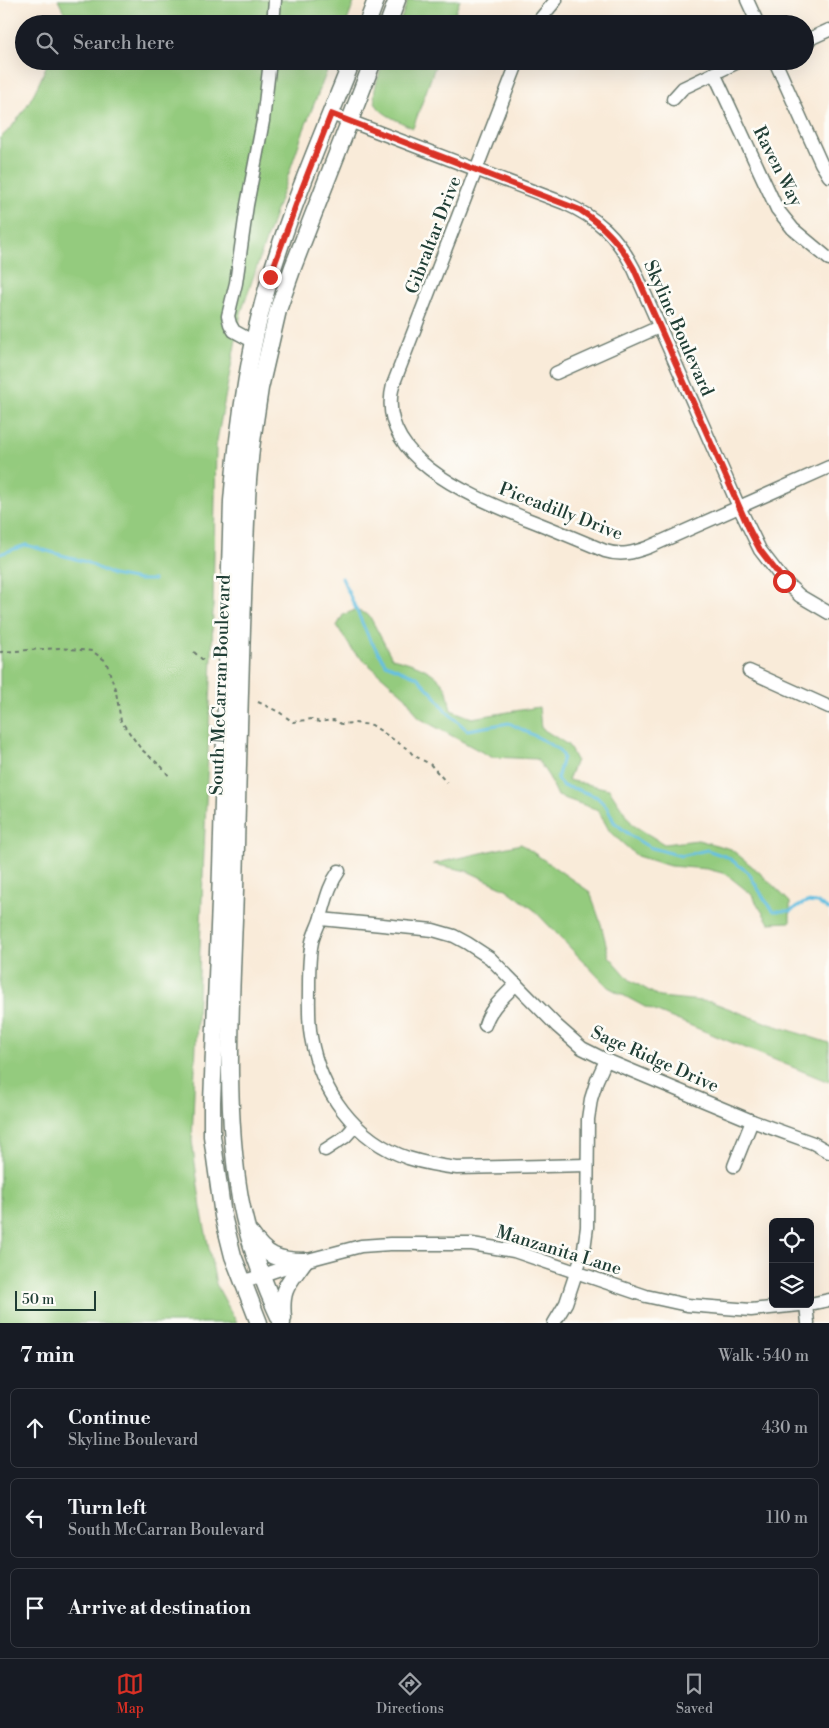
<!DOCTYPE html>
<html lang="en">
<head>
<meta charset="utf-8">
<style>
  body { margin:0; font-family:"Libre Bodoni",serif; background:#242831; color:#f1f3f6 }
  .controls { position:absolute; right:15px; bottom:15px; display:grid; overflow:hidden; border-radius:8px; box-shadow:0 5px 20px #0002 }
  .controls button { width:45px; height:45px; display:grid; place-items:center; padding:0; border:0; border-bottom:1px solid #363941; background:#171b24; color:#f1f3f6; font:25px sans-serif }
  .scale { position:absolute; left:15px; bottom:12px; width:81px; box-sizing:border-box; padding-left:5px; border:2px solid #1f3d34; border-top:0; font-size:14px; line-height:18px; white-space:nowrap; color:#1f3d34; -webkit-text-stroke:4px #fdfcf7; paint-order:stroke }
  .stop { position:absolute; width:15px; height:15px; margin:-11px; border:4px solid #d93025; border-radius:50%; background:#fff }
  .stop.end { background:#d93025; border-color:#fff; box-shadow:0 1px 5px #0008 }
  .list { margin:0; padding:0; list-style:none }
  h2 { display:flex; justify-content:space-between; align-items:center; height:65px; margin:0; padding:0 20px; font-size:21px }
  h2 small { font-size:16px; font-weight:400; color:#9ea1a6 }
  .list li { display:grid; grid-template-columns:32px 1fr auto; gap:15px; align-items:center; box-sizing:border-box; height:80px; margin:0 10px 10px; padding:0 10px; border:1px solid #363941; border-radius:8px }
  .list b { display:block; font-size:19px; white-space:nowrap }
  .list p { margin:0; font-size:16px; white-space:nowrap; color:#9ea1a6 }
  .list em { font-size:16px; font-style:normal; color:#9ea1a6 }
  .icon { flex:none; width:28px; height:28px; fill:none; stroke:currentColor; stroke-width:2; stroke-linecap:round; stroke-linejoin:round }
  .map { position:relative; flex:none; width:829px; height:1323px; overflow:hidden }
  .search { position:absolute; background:#171b24; box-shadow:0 5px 20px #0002; left:15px; right:15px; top:15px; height:55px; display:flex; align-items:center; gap:12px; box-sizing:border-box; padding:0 18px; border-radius:28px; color:#9ea1a6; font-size:19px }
  .sheet { height:335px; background:#171b24 }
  nav { display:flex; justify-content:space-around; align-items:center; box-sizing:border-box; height:70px; border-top:1px solid #363941; background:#171b24; font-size:14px; color:#9ea1a6 }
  nav a { display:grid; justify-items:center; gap:2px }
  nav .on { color:#d93025 }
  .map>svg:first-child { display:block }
  .green { fill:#94cb7e; stroke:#5a8459 }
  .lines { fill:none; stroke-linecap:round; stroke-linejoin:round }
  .stream { stroke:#65c0e2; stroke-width:3 }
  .minor-casing { stroke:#6b7a6e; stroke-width:15 }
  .major-casing { stroke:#6b7a6e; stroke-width:19 }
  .path { stroke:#6b7a6e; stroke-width:2; stroke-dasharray:4 4; stroke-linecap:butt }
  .minor { stroke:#fff; stroke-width:12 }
  .major { stroke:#fff; stroke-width:16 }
  .route { stroke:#d93025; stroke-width:6 }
  .labels { text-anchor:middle; stroke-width:5; stroke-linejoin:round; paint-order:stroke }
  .street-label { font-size:18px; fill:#1f3d34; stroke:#fdfcf7 }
</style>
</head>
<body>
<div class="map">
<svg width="829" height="1323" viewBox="0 0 829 1323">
  <rect width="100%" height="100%" fill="#fdfcf7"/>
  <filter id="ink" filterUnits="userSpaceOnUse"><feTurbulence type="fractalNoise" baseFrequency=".02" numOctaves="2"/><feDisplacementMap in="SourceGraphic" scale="10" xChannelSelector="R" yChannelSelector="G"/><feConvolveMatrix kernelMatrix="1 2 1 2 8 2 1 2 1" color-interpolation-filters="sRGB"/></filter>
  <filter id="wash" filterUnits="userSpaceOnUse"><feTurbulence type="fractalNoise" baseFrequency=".0096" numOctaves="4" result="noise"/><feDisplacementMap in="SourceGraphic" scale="20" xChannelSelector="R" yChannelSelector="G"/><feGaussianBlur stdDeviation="1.12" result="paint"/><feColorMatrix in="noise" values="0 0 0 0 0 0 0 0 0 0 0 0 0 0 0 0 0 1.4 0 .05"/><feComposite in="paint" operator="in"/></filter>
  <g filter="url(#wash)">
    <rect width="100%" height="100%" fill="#f9ebd9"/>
    <!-- green -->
    <g class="green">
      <polygon points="58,0 355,0 346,24 62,24 65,14"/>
      <polygon points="408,0 460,0 451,24 399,24"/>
      <path d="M48 61H331L303 132 241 313 216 446 212 658 192 1141 201 1208 216 1284 237 1323H0V138C21 121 39 87 48 61Z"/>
      <path d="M384 61H437L413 128C370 108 367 106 384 61Z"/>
      <path d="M355 610 369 615 392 658C412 663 438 670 447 691 449 697 449 704 451 710L472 718 539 707 541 728 568 745 576 760 568 780 609 789 633 825 664 844 698 840 731 849 759 872 790 902V922L769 923 751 894 726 874 707 869 670 866 637 856 610 832 598 810 558 796 549 777 537 759 491 757 419 718 406 697 353 651 337 626 343 615Z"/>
      <polygon points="521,844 590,892 601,924 609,956 630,980 660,997 712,1002 767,1023 829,1043 829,1082 645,1007 608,987 533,909 506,889 467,871 433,864"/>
    </g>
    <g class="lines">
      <!-- stream -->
      <g class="stream">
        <polyline points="0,554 26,545 86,562 112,575 139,580 154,580"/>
        <polyline points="342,578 369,638 386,664 417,677 436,697 446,711 467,730 509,723 541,739 559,750 563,757 557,779 563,786 576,789 597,797 607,807 614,822 631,836 649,847 681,856 707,850 727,857 748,872 765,900 774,911 790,911 806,902 818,903 829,910"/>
      </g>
    </g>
  </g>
  <g filter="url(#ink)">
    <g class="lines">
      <defs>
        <g id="minor">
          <polyline points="747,0 758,24"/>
          <polyline points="273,24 275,0"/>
          <polyline points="536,24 556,0"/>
          <polyline points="805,41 829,30"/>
          <path d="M518 61 393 385C374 459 474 497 527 519 553 529 579 540 605 551 621 556 633 553 649 547L829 467"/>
          <polyline points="775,61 821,163 829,176"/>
          <polyline points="714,73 777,209 793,229 829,259"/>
          <polyline points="673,99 683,88 740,61"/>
          <path d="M331 114 564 203C598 218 617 236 634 269L739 507 760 550 784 581 800 596 829 613"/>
          <polyline points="254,342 234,331 230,324 228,316 236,283 247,205 263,121 270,61"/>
          <polyline points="556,373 659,327"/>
          <polyline points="749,671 829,707"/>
          <path d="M339 871C329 885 326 900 321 917 319 925 314 933 312 942 309 956 309 972 309 987 309 1004 308 1020 311 1037 320 1091 355 1140 408 1158 424 1163 440 1166 457 1168L587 1165"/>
          <polyline points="321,919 433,930 454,936 467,943 490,958 557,1026 582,1048 606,1060 752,1121 813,1143 829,1152"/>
          <path d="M485 1025C490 1008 504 997 516 984"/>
          <polyline points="325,1150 345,1137 355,1126"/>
          <polyline points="734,1166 752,1121"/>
          <polyline points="242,1282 304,1261 361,1246 390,1244 472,1244 514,1251 646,1296 687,1305 751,1310 809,1304"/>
          <polyline points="810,1304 829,1300"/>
          <polyline points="806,1305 808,1323"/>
          <polyline points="554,1323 566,1303 584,1249 587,1227 588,1119 591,1099 597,1080 606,1060"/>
        </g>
        <g id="major">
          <polyline points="367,24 376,0"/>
          <polyline points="388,24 397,0"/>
          <path d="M251 1234C266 1256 278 1261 304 1261"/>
          <path d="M283 1318C280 1288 288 1284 304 1261"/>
          <path d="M259 1323 233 1256 223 1216 212 1136V1102L220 902 232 501C238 426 248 351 270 278 292 204 323 133 352 61"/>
          <path d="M282 1323C263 1283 248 1241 240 1198 223 1099 232 991 235 890 238 754 241 617 248 480L251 448 260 388 278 310 293 267 373 61"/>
        </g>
      </defs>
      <!-- minor casing -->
      <use href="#minor" class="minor-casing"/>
      <!-- major casing -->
      <use href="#major" class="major-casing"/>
      <!-- path -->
      <g class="path">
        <polyline points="0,652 59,648 92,651 106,661 116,692 121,721 141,749 162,767 169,776"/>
        <polyline points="194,652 205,662"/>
        <polyline points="258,702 279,712 293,722 312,719 319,722 334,720 341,724 354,723 372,725 409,750 413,755 430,764 447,783"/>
      </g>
      <!-- minor -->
      <use href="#minor" class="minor"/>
      <!-- major -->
      <use href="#major" class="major"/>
    </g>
  </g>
  <g class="lines" filter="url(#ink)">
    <!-- route -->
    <path class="route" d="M270 277 301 191 331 114 580 210C604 226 620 243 634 269L750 531 760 550 784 581"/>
  </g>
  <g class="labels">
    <!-- street labels -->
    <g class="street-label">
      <text transform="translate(778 166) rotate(63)" y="6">Raven Way</text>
      <text transform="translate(433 235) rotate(-69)" y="6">Gibraltar Drive</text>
      <text transform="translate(679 328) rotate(66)" y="6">Skyline Boulevard</text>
      <text transform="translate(561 511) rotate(21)" y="6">Piccadilly Drive</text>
      <text transform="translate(220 685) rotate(-88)" y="6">South McCarran Boulevard</text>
      <text transform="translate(655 1059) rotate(24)" y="6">Sage Ridge Drive</text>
      <text transform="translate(559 1250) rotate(17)" y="6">Manzanita Lane</text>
    </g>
  </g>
</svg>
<div class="controls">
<button><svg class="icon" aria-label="locate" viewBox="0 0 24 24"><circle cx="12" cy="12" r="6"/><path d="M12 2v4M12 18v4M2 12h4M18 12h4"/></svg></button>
<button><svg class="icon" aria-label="layers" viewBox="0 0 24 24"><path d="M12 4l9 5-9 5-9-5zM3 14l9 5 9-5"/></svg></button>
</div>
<div class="scale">50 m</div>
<div class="stop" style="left:784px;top:581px"></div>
<div class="stop end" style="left:270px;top:277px"></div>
<div class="search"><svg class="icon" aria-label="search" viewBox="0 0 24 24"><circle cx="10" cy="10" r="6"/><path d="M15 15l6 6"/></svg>Search here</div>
</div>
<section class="sheet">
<h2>7 min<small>Walk · 540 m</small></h2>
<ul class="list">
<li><svg class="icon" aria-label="ahead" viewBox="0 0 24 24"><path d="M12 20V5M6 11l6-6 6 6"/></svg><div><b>Continue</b><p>Skyline Boulevard</p></div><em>430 m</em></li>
<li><svg class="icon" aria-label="left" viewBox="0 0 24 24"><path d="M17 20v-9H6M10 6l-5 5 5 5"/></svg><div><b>Turn left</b><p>South McCarran Boulevard</p></div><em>110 m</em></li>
<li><svg class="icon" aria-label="arrive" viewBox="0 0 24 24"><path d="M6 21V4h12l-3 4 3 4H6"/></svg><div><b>Arrive at destination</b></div></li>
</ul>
</section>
<nav>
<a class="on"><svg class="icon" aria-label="map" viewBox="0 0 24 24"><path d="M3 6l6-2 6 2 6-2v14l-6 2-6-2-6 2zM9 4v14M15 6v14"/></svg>Map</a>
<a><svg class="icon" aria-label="directions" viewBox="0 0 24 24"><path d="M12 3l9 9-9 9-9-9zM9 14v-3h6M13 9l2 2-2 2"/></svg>Directions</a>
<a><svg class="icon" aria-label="saved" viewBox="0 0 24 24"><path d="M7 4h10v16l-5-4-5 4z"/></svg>Saved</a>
</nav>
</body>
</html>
